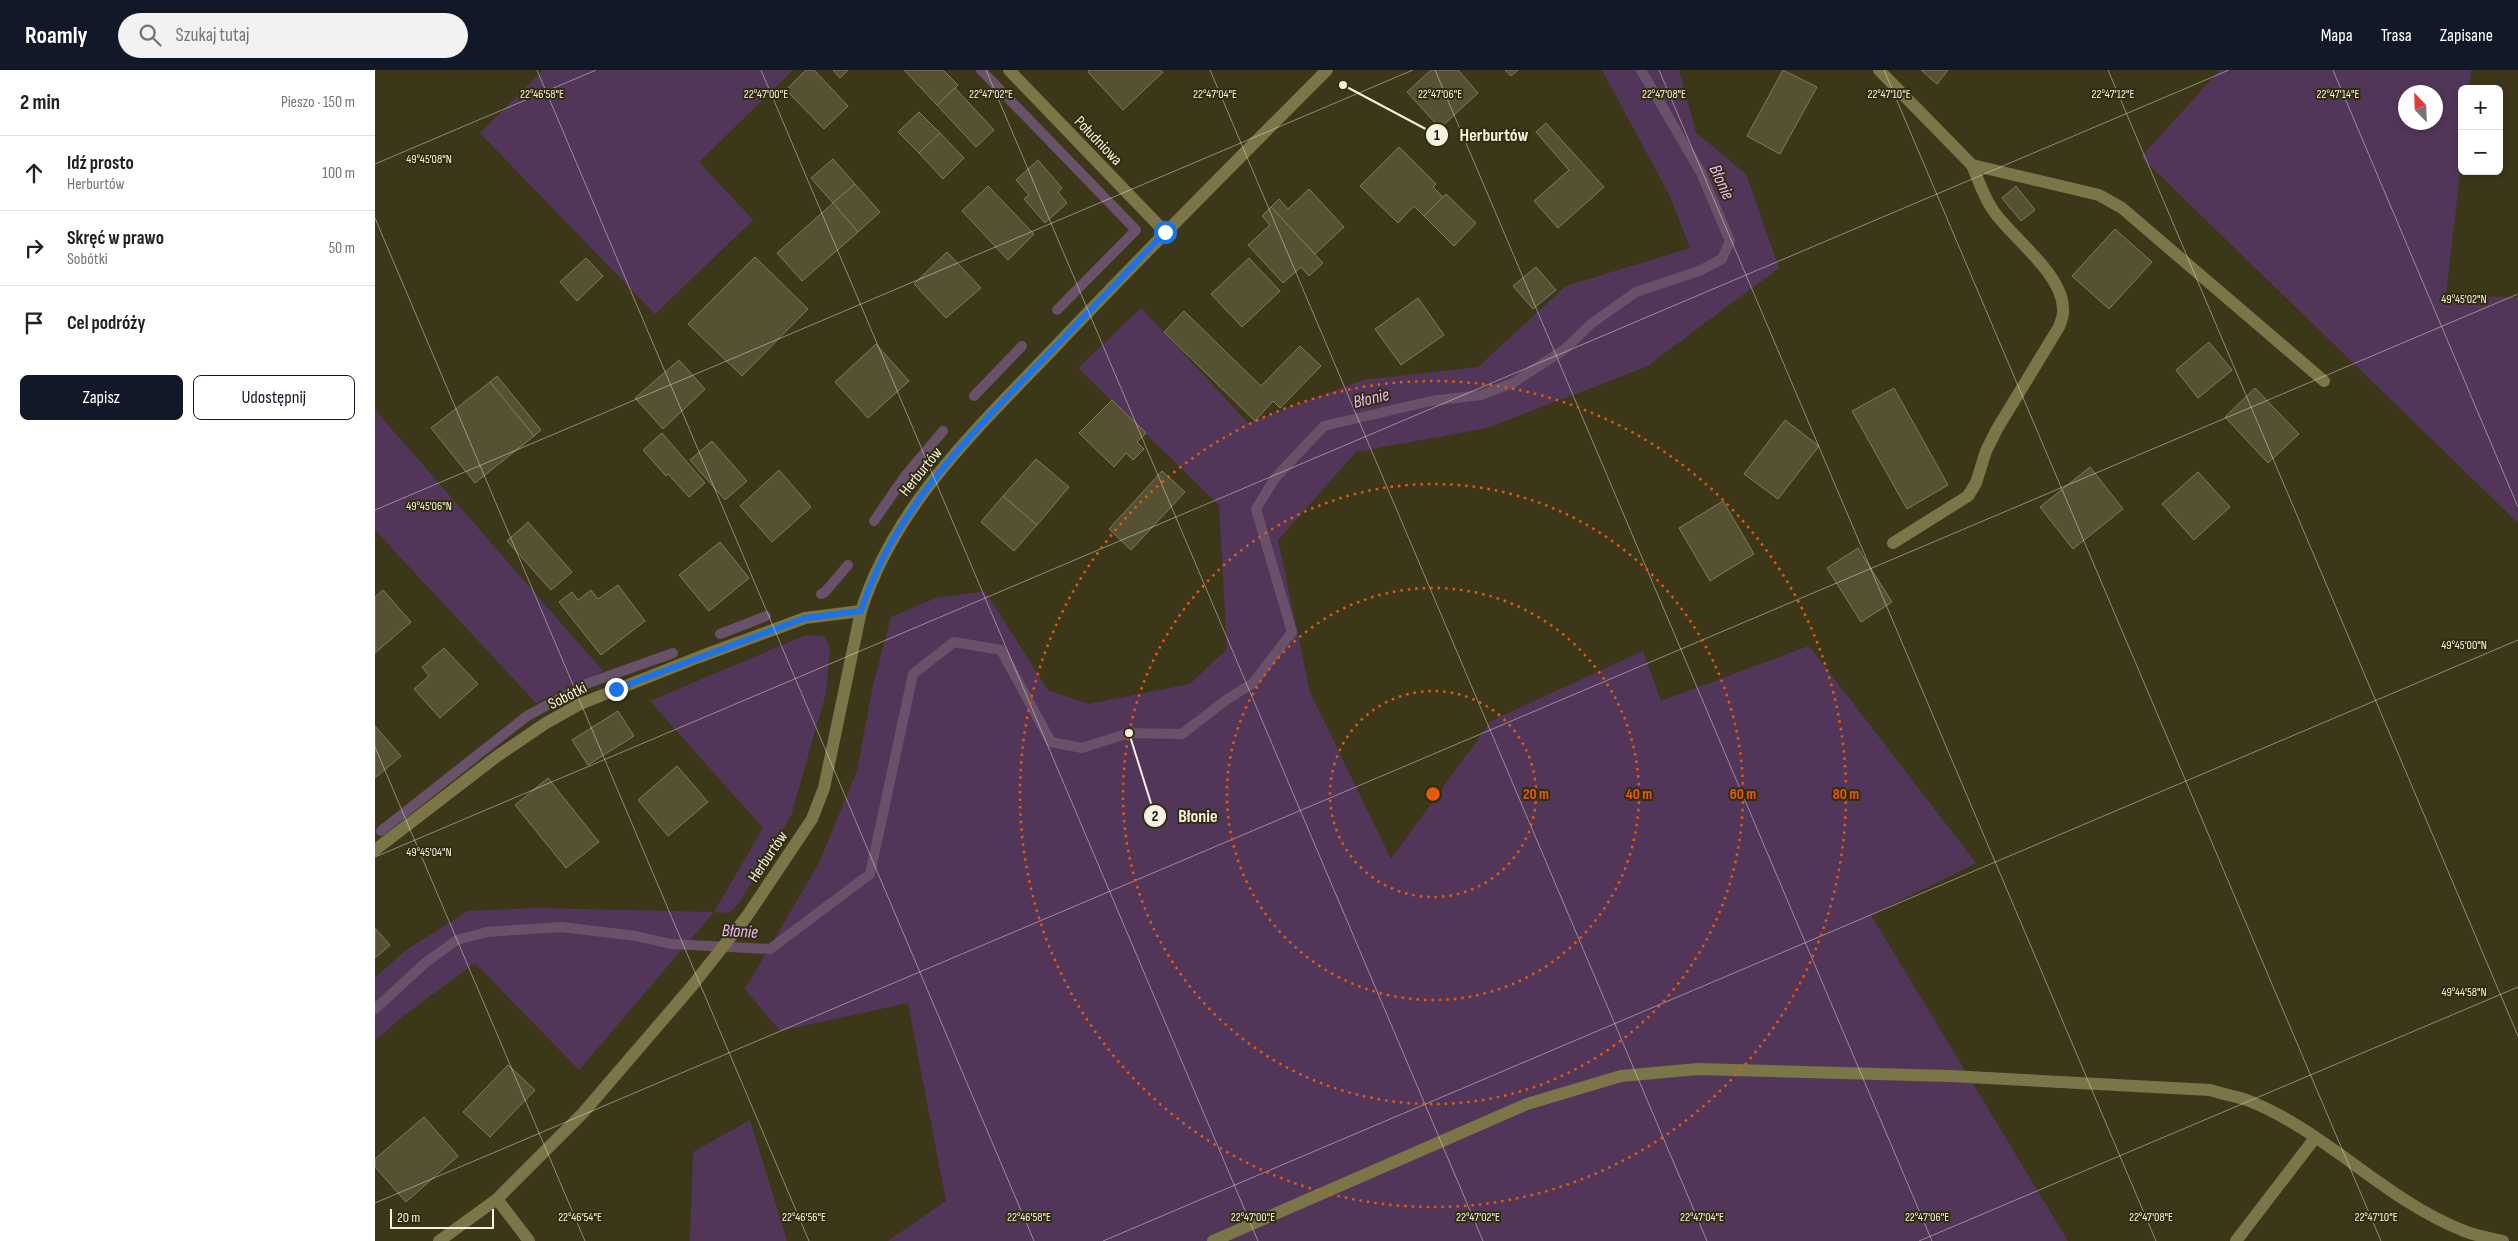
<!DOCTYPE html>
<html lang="pl">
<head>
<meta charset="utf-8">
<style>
  body { margin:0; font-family:"Sofia Sans Condensed",sans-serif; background:#f2f2f2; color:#202124 }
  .controls { position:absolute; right:15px; top:15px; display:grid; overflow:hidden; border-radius:8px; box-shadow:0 2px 8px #0003 }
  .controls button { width:45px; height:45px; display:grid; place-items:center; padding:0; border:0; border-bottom:1px solid #e0e0e0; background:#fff; color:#202124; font:25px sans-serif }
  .compass { position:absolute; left:2023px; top:15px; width:45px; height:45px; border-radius:50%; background:#fff; box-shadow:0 2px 8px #0003; rotate:337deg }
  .scale { position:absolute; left:15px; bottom:12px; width:104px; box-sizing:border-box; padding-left:5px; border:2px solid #f4f1e0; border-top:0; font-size:14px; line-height:18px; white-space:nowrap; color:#f4f1e0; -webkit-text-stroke:4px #322d0f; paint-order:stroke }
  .stop { position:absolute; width:15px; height:15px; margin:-11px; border:4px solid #1a73e8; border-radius:50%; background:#fff }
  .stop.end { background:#1a73e8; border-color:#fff; box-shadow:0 1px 5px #0008 }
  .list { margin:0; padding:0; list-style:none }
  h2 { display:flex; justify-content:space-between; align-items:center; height:65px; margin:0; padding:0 20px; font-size:21px }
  h2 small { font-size:16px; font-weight:400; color:#757577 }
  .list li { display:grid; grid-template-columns:32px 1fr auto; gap:15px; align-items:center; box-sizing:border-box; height:75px; padding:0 20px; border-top:1px solid #e0e0e0 }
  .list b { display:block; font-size:19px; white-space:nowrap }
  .list p { margin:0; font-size:16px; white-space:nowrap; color:#757577 }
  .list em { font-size:16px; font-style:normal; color:#757577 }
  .actions { display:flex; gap:10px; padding:15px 20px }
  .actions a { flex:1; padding:11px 0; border:1px solid #111827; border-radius:8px; text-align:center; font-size:18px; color:#111827 }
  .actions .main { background:#111827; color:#fff }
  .icon { flex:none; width:28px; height:28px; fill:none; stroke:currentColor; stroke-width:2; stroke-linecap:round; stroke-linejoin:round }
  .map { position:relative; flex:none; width:2143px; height:1171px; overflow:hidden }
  header { display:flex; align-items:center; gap:30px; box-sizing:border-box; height:70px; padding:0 25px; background:#111827; color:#fff }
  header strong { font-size:24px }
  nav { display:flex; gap:28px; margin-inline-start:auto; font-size:18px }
  .search { width:350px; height:45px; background:#f2f2f2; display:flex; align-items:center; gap:12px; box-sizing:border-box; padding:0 18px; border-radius:28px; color:#757577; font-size:19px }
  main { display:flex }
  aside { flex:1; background:#fff }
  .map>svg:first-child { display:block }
  .green { fill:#523659; fill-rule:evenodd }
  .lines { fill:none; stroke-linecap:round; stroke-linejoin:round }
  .stream { stroke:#69516a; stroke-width:10 }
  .building { fill:#565132; stroke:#807b5b }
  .service { stroke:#7c7547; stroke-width:12 }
  .minor { stroke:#7c7547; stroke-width:12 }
  .tertiary { stroke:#7c7547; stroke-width:12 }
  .route { stroke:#1a73e8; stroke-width:6 }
  .ticks { fill:none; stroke:#f4f1e0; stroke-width:1; stroke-opacity:0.45 }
  .ring { fill:none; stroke:#e8590c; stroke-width:2.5; stroke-dasharray:2.5 5 }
  .labels { text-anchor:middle; stroke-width:4; stroke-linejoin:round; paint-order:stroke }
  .street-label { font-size:16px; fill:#f4f1e0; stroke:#322d0f }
  .water-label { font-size:18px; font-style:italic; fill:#eeb5fe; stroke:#322d0f }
  .ticks-label { font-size:12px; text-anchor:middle; fill:#f4f1e0; stroke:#322d0f; stroke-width:4; stroke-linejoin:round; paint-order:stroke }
  .centre { fill:#e8590c; stroke:#322d0f; stroke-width:2.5 }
  .ring-label { font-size:15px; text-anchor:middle; font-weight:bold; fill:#e8590c; stroke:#322d0f; stroke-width:4; stroke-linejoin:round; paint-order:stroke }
  .leader { fill:none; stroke:#f4f1e0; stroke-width:2 }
  .callout-dot { fill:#f4f1e0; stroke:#322d0f; stroke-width:2 }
  .mark-label { font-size:15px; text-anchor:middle; font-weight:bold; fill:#111 }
  .callout-label { font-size:18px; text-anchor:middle; font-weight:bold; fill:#f4f1e0; stroke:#322d0f; stroke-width:4; stroke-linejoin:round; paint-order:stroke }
</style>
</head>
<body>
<header>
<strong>Roamly</strong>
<div class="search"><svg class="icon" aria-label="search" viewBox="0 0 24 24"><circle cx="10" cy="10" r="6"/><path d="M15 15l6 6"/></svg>Szukaj tutaj</div>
<nav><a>Mapa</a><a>Trasa</a><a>Zapisane</a></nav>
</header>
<main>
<aside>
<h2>2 min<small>Pieszo · 150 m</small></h2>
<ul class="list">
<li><svg class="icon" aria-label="ahead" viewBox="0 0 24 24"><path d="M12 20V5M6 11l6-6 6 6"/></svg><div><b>Idź prosto</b><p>Herburtów</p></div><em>100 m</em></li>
<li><svg class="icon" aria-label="right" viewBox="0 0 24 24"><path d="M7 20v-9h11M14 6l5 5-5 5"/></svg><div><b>Skręć w prawo</b><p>Sobótki</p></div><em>50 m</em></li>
<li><svg class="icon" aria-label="arrive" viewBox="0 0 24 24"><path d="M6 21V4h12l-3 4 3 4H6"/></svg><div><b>Cel podróży</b></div></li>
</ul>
<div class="actions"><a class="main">Zapisz</a><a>Udostępnij</a></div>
</aside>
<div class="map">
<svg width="2143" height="1171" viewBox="0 0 2143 1171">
  <rect width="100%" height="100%" fill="#3c3719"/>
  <!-- green -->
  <g class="green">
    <polygon points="168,0 418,0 324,92 378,150 280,244 105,63"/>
    <polygon points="1227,0 1304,0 1321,63 1371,104 1404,198 1271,297 1112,358 981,382 903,470 935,622 1016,789 1116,651 1268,581 1286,631 1434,576 1601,793 1496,845 1693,1171 513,1171 571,1131 533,933 405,961 370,919 444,793 482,701 498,615 516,547 561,528 610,521 673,620 714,634 815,614 852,579 844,435 703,298 766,238 873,353 988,310 1103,297 1191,216 1315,178 1295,126"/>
    <path d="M1845 0H2096L2094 19H2087V85L2071 226 2143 227V453L1766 87ZM2030 22H2060V52H2030Z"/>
    <polygon points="0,340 228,601 161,633 0,460"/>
    <polygon points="431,565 449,566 455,577 451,623 416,746 364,833 354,843 339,842 204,1000 100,893 28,946 0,971 0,908 31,880 93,841 162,838 339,842 388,758 275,631"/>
    <polygon points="375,1050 412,1171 315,1171 318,1082"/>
  </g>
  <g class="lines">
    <!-- stream -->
    <g class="stream">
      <polyline points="606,0 761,160 682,240"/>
      <polyline points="599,326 647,276"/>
      <polyline points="499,451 530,406 568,361"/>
      <polyline points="446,524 450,522 473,495"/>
      <polyline points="345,564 391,546"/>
      <polyline points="6,761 152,646 211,614 298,583"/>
      <polyline points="0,939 50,893 82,870 112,862 186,857 261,866 296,874 395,879 495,804 538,604 579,572 626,580 676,672 707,678 754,663 807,664 851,630 878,613 917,562 881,439 900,408 949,356 1056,331 1106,325 1138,313 1190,279 1217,253 1261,222 1324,201 1347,189 1355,171 1326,103 1266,0"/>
    </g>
  </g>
  <!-- building -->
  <g class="building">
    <polygon points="431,0 439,0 473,36 449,59 411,20"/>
    <polygon points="458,0 473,0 465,8"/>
    <polygon points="529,0 568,0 583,15 562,35"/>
    <polygon points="714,0 785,0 788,2 748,40 713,2"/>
    <polygon points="1056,0 1083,0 1103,23 1065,58 1032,22"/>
    <polygon points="1130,0 1143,0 1136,6"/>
    <polygon points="1408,0 1442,17 1405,84 1372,66"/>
    <polygon points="1546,0 1573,0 1562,14"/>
    <polygon points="580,18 619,60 601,77 562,35"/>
    <polygon points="544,42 565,63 544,83 523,62"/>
    <polygon points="1171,53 1229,117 1183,158 1159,131 1194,100 1161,62"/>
    <polygon points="565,63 589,88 568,109 544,83"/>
    <polygon points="1024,77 1061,114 1058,117 1068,127 1049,146 1039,136 1023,153 985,116"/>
    <polygon points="458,89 480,114 458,133 436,108"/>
    <polygon points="663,90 687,118 683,122 692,133 670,153 649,129 654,125 641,110"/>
    <polygon points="480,114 505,142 483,162 458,133"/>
    <polygon points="613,116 659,164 633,190 587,141"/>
    <polygon points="1641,116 1660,140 1646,151 1627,128"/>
    <polygon points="934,119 969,157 940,184 896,137 904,129 913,139"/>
    <polygon points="1071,124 1101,153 1079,176 1049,146"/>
    <polygon points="458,133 483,162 427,211 402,183"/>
    <polygon points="896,137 948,193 934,206 926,197 908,213 873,175 895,155 887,146"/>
    <polygon points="1740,159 1777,192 1734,239 1697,206"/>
    <polygon points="572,182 606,218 571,248 539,214"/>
    <polygon points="380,187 433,239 367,306 313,254"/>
    <polygon points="211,188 228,206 202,231 185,212"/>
    <polygon points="874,188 905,221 867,257 836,224"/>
    <polygon points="1161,197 1181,220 1158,239 1138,216"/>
    <polygon points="1043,228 1069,265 1026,295 1000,259"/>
    <polygon points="809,241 886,316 925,276 946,296 905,338 898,331 880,351 789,262"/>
    <polygon points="1834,272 1857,300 1823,328 1801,300"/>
    <polygon points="501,274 534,311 493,348 460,312"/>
    <polygon points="304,290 330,319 288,359 260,328"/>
    <polygon points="122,306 166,360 159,366 115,312"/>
    <polygon points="115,312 159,366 100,413 56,358"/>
    <polygon points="1519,318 1573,415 1532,439 1477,341"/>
    <polygon points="1880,318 1924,364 1893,393 1850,347"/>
    <polygon points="737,330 771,363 762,372 769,379 758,390 751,383 739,397 704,363"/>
    <polygon points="1410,350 1444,376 1403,429 1369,404"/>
    <polygon points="287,363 330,413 314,427 293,404 291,406 268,380"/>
    <polygon points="337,371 372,411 350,430 315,390"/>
    <polygon points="661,389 694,417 662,455 628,426"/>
    <polygon points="1715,397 1748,439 1698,479 1665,437"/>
    <polygon points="404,400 436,437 397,472 365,436"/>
    <polygon points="787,401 810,422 756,480 734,459"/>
    <polygon points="1823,402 1855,437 1819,470 1787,434"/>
    <polygon points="628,426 662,455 639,481 606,452"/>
    <polygon points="1348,431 1379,484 1335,511 1304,458"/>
    <polygon points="153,452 197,502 176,520 132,471"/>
    <polygon points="345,472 374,508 334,541 304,505"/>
    <polygon points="1483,478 1517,532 1486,552 1452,498"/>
    <polygon points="243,515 270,551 226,585 184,532 197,522 203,530 216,520 223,529"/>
    <polygon points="8,520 36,552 0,583 0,527"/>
    <polygon points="69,578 103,614 65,648 39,619 54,606 47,597"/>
    <polygon points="243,641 259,666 213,695 197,670"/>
    <polygon points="0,656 26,686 0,708"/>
    <polygon points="302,696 333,732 293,766 263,730"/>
    <polygon points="173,708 224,772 191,798 140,735"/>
    <polygon points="0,858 15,875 0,888"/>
    <polygon points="133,995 160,1020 115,1067 88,1042"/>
    <polygon points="49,1047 83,1086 31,1132 0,1097 0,1089"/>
  </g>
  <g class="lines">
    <!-- service -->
    <g class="service">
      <polyline points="1597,95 1724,125 1747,138 1949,311"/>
      <path d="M1518 473 1593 426 1601 413 1611 381 1622 359 1684 257C1686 252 1689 244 1688 238 1687 204 1639 169 1620 143 1609 129 1604 111 1597 95"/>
      <polyline points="1861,1171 1940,1068"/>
    </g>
    <!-- minor -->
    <g class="minor">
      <polyline points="634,0 790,162"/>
      <polyline points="1504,0 1597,95"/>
      <polyline points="0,780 121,687 171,653 205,634 324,587 430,548 486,541"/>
      <polyline points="122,1129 154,1171"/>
      <path d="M838 1171 1152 1034 1246 1006 1323 999 1575 1006 1835 1020C1847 1024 1860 1026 1872 1030 1951 1061 2009 1129 2087 1160 2100 1166 2115 1168 2128 1171"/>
    </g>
    <!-- tertiary -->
    <path class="tertiary" d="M64 1171 122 1129 208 1043 317 916 372 846 437 749 449 718 486 541C520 434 603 358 679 278 768 184 860 92 952 0"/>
  </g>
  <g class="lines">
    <!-- route -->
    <path class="route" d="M241 619 430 548 486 541C517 445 585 376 653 305 699 257 745 210 790 162"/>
  </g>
  <!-- ticks -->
  <path class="ticks" d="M162 0 659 1171M386 0 883 1171M611 0 1108 1171M835 0 1332 1171M1060 0 1557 1171M1284 0 1781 1171M1509 0 2006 1171M1733 0 2143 966M1958 0 2143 437M0 94 221 0M0 148 434 1171M0 440 1038 0M0 677 210 1171M0 787 1854 0M0 1133 2143 224M728 1171 2143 570M1544 1171 2143 917"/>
  <!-- distance rings -->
  <g class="ring">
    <circle cx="1058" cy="724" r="103"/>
    <circle cx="1058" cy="724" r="206"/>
    <circle cx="1058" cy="724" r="310"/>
    <circle cx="1058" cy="724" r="413"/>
  </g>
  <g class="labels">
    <!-- street labels -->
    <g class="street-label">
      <text transform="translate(724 70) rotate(46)" y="6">Południowa</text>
      <text transform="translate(545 401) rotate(-51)" y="6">Herburtów</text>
      <text transform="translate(192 625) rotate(-27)" y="6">Sobótki</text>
      <text transform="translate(392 786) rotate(-56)" y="6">Herburtów</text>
    </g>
    <!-- water labels -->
    <g class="water-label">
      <text transform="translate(1347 112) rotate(65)" y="6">Błonie</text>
      <text transform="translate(996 328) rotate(-13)" y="6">Błonie</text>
      <text transform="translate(365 861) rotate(3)" y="6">Błonie</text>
    </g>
  </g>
  <g class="ticks-label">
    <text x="167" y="28">22°46'58"E</text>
    <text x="391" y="28">22°47'00"E</text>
    <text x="616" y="28">22°47'02"E</text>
    <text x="840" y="28">22°47'04"E</text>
    <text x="1065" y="28">22°47'06"E</text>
    <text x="1289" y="28">22°47'08"E</text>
    <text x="1514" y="28">22°47'10"E</text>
    <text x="1738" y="28">22°47'12"E</text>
    <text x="1963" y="28">22°47'14"E</text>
    <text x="54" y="93">49°45'08"N</text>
    <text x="2089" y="233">49°45'02"N</text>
    <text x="54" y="440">49°45'06"N</text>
    <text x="2089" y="579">49°45'00"N</text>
    <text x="54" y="786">49°45'04"N</text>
    <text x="2089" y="926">49°44'58"N</text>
    <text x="205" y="1151">22°46'54"E</text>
    <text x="429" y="1151">22°46'56"E</text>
    <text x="654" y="1151">22°46'58"E</text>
    <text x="878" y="1151">22°47'00"E</text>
    <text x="1103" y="1151">22°47'02"E</text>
    <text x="1327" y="1151">22°47'04"E</text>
    <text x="1552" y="1151">22°47'06"E</text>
    <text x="1776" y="1151">22°47'08"E</text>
    <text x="2001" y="1151">22°47'10"E</text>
  </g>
  <circle cx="1058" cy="724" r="8" class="centre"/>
  <g class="ring-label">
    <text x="1161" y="729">20 m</text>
    <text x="1264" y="729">40 m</text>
    <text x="1368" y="729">60 m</text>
    <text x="1471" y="729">80 m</text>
  </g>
  <!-- callouts -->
  <path class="leader" d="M968 15L1062 65M754 663L780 746"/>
  <g class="callout-dot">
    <circle cx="968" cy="15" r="5"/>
    <circle cx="754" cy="663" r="5"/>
    <circle cx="1062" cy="65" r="12"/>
    <circle cx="780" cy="746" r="12"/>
  </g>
  <g class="mark-label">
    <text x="1062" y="70">1</text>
    <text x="780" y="751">2</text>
  </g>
  <g class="callout-label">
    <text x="1119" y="71">Herburtów</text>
    <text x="823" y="752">Błonie</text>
  </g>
</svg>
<div class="controls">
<button>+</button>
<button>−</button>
</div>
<svg class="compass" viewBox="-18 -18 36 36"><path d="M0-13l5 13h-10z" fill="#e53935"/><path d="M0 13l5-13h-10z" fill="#757577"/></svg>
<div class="scale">20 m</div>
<div class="stop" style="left:790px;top:162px"></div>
<div class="stop end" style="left:241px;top:619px"></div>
</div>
</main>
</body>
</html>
